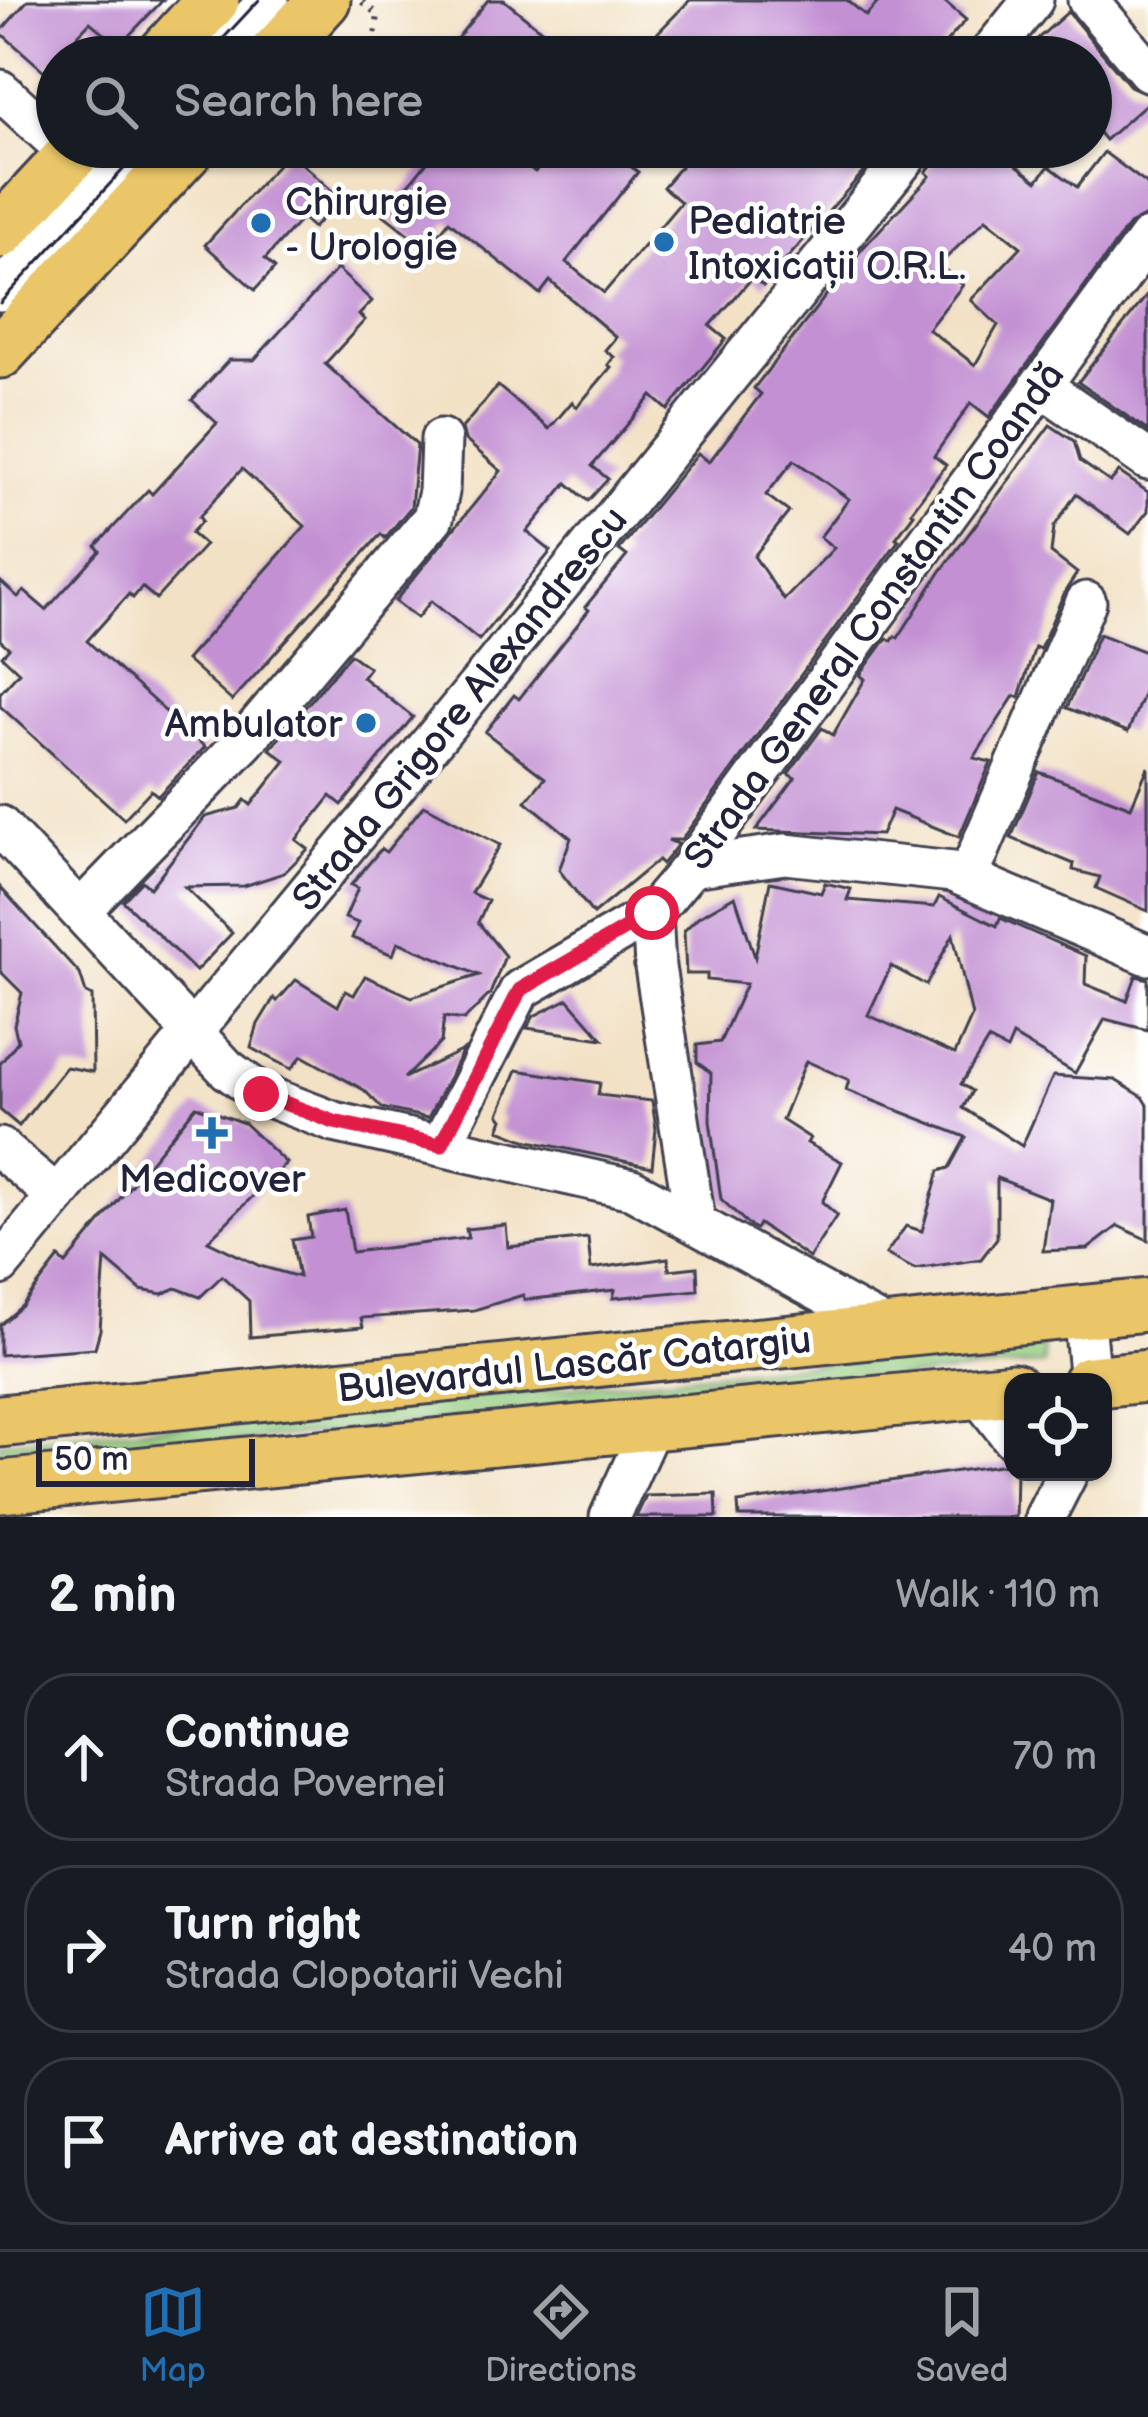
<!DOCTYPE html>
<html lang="en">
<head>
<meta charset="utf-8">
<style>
  body { margin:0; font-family:"Balsamiq Sans",sans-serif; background:#20242c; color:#f1f3f6 }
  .controls { position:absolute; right:36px; bottom:36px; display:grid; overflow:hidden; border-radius:24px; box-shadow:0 3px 9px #0004 }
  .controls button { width:108px; height:108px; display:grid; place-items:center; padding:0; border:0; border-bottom:3px solid #363941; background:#171b24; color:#f1f3f6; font:60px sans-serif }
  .scale { position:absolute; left:36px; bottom:30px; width:219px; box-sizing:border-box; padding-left:12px; border:6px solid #22223b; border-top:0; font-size:33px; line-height:42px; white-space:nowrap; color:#22223b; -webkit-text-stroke:9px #fff; paint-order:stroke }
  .stop { position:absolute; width:36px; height:36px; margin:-27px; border:9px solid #e11d48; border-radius:50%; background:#fff }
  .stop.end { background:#e11d48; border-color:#fff; box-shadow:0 3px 12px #0008 }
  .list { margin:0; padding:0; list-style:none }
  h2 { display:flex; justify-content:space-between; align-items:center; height:156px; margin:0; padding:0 48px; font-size:51px }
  h2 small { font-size:39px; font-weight:400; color:#9ea1a6 }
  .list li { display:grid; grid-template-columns:78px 1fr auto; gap:36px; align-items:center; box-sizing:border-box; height:168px; margin:0 24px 24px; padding:0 24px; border:3px solid #363941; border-radius:48px }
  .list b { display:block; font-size:45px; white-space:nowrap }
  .list p { margin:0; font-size:39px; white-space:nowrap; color:#9ea1a6 }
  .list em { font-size:39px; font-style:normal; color:#9ea1a6 }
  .icon { flex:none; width:66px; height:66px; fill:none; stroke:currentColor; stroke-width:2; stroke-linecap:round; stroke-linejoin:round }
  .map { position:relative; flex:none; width:1148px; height:1517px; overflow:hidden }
  .search { position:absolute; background:#171b24; box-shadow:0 3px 9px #0004; left:36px; right:36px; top:36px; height:132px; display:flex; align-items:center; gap:30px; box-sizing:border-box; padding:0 42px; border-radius:66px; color:#9ea1a6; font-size:45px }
  .sheet { height:732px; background:#171b24 }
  nav { display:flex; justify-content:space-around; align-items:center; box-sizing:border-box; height:168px; border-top:3px solid #363941; background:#171b24; font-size:33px; color:#9ea1a6 }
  nav a { display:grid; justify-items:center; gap:6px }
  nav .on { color:#1f6fb2 }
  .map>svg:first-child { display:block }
  .green { fill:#92c97b; stroke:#5a765b; stroke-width:3 }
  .building { fill:#c391d3; fill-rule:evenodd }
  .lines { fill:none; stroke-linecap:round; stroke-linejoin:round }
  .minor-casing { stroke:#413f50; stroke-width:45 }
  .major-casing { stroke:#413f50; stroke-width:57 }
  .path { stroke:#413f50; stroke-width:6; stroke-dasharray:3 9; stroke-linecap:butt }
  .minor { stroke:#fff; stroke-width:39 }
  .major { stroke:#eac669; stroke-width:51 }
  .tram { stroke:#22223b; stroke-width:3 }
  .route { stroke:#e11d48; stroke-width:15 }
  .poi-dot { fill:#1f6fb2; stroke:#fff; stroke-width:4.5 }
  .labels { text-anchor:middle; stroke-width:9; stroke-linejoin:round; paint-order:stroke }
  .poi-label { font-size:39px; fill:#22223b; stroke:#fff; text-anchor:start }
  .street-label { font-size:39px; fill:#22223b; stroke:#fff }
</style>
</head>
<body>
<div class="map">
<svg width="1148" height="1517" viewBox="0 0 1148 1517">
  <rect width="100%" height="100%" fill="#fff"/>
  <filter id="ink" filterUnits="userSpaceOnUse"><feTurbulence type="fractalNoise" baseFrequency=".00833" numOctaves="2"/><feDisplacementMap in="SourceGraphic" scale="24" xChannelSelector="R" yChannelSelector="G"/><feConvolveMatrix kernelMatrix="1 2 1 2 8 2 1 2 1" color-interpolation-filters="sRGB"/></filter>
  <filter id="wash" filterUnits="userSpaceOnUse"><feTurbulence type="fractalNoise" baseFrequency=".004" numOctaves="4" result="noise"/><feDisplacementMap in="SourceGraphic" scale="48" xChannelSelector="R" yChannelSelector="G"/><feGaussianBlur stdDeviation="2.7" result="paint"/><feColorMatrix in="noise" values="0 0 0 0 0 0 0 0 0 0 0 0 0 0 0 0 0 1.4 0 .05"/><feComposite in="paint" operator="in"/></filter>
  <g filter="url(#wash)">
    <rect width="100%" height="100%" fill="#f2e1c4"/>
    <!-- green -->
    <polygon class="green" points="1043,1342 1044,1364 0,1464 0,1442"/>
    <g id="blocks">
      <!-- building -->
      <g class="building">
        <polygon points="28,0 163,0 119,46 90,22 44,71 0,32"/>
        <polygon points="488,0 504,0 575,57 442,57"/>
        <polygon points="690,0 847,0 866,16 880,0 943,0 966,20 933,57 634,57"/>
        <polygon points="1068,12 1130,86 1148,94 1148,102 1105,140 1091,123 1091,57 1047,57 1034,42"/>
        <polygon points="439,147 487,147 501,158 507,150 535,172 555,147 606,147 638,172 566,262 604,293 681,202 663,187 697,147 840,147 866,169 763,286 753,277 710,326 726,339 668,410 652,396 592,466 608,479 588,501 567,483 527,532 551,551 479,640 431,601 417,618 395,601 501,471 465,440 462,428 498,386 549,429 572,402 577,407 611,367 608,365 614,357 605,350 616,337 550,281 540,294 449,221 427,249 384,215"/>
        <path d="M946 147H994L1037 181 1049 166 1077 187 1104 152 1148 185V215L1129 225 989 417 971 403 934 456 946 465 911 512 914 514 896 538 899 540 681 840H668L678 844 672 852 662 864 658 860 593 914 559 870 571 838 526 801 545 778 485 732 514 695 519 699 589 610 585 607 627 556 619 550 698 453 709 462 761 394 754 388 862 249 930 176 926 172ZM986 219 1021 247 971 300 998 325 975 365 928 329 963 285 939 265ZM794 460 849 499 820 537 834 548 784 600 754 556 789 512 766 495Z"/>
        <polygon points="289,152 340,198 313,228 302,218 265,259 275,268 255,290 205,245"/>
        <polygon points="337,269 372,301 359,315 365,320 325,364 417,445 411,507 385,538 381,534 232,701 186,660 305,526 242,469 199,517 202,521 191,533 205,545 156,599 142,587 133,598 129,594 87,641 205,747 158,796 151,790 124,819 0,706 0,693 19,672 2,656 9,648 0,640 0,581 18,597 24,591 46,610 100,551 96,546 148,490 152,494 217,423 192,400 229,360 254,360"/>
        <polygon points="1148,294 1148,431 1078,382"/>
        <polygon points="1050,425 1074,441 1080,461 1110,482 1119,472 1148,492 1148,511 1130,534 1076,494 1054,527 1051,553 1077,573 1064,593 1040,649 1035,647 1019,697 1014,696 974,758 991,762 959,837 892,810 881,835 756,830 795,778 788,774 822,728 833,735 865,679 860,675 887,638 892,641 895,636 898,638 941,571"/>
        <polygon points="1099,634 1148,653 1148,682 1128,732 1067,708"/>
        <polygon points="350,654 369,668 362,677 413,717 342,805 331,796 296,840 308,849 284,873 244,886 185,887 232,933 196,971 123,901 142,881 150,888 205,817 239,808 245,800 251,805 286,761 270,749"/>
        <polygon points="1148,767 1148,911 1096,888 1100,877 1073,870 1074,864 1011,838 1039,772 1131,807"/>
        <polygon points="424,805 500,845 471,893 488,901 478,922 505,956 490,994 464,1020 444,1017 441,1042 404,1078 463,1050 428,1118 382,1108 364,1090 302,1056 291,1069 251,1048 258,1024 274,998 277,1001 296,980 338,1006 345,991 354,995 365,976 412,997 479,975 398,942 393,955 352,938 358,923 345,918 358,888 351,885 381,849 386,852"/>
        <path d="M770 882 821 893 825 883 851 889 847 900 934 907 939 897 997 926 1000 918 1086 956 1085 984 1127 1001 1136 976 1148 979V1030L1105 1019 1075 1073 1013 1036 1007 1050 988 1040 961 1084 972 1091 963 1108 1022 1146 1053 1076 1115 1080 1143 1097 1148 1105V1240L1118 1226 1088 1249 1043 1251 1050 1199 997 1178V1238L981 1259 914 1269 886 1254 906 1226 922 1231 939 1171 949 1168 966 1137 846 1090 849 1080 806 1061 782 1120 810 1138 807 1143 842 1162 822 1202 837 1215 809 1258 759 1224 756 1229 751 1227 721 1199 710 1121 711 1073 697 1062V1045L720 1042 746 984 707 980V974H686L684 931 698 917 735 896 755 957ZM953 935 972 1016 955 1054 868 1015 891 966 926 985Z"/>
        <polygon points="0,887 80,974 86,993 92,996 93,1072 66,1067 19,1126 0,1110 0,1064 18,1041 14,1025 22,993 0,971"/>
        <polygon points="568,999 603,1039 527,1028 534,1016"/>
        <polygon points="517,1070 600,1083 598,1095 652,1101 656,1129 652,1167 525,1140 499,1130 503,1119 499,1114"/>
        <polygon points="196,1106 244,1123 286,1163 208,1241 260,1266 299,1277 292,1240 311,1237 308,1217 345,1210 352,1252 468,1238 466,1229 506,1225 508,1247 588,1238 591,1269 668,1258 669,1270 697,1267 698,1290 613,1298 615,1290 524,1300 523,1295 474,1310 361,1318 363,1327 250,1337 249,1301 222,1276 200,1297 176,1288 162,1294 141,1290 105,1259 100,1330 95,1348 0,1355 0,1325 22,1306 59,1258 66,1264"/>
        <polygon points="1013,1463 1013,1472 1016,1472 1015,1517 739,1517 738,1503"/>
        <polygon points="716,1494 717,1517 636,1517 646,1496"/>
      </g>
    </g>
  </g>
  <g filter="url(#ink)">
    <use href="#blocks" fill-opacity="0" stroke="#413f50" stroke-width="3"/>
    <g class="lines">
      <defs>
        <g id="minor">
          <polyline points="1088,0 1148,71"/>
          <polyline points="216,57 269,0"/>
          <polyline points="987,57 1033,0"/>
          <polyline points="0,90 57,142"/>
          <polyline points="0,291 134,147"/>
          <polyline points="1040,385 1148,460"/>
          <polyline points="0,826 227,1069 261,1094 334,1122 632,1189 892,1331"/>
          <polyline points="691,867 785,854 953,872 1148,955"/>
          <polyline points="968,877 1086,602"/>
          <polyline points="80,911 245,741 433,518 439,492 441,439"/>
          <polyline points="652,913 655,967 695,1220"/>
          <polyline points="441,1145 520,990 652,913 691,867 1148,239"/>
          <polyline points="0,1148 57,1196"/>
          <polyline points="0,1265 469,697 914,147"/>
          <polyline points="1083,1311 1090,1382"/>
          <polyline points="977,1393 1013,1439"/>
          <polyline points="610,1517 652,1424"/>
          <polyline points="1045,1517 1068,1472"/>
        </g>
        <g id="major">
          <polyline points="161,57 213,0"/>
          <polyline points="272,57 324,0"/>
          <polyline points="0,232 79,147"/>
          <polyline points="0,352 190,147"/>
          <polyline points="1089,1382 1148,1376"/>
          <polyline points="0,1421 1148,1305"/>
          <polyline points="0,1487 1013,1389"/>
        </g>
      </defs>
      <!-- minor casing -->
      <use href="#minor" class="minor-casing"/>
      <!-- major casing -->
      <use href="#major" class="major-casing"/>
      <!-- path -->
      <polyline class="path" points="362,2 378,15 372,57"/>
      <!-- minor -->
      <use href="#minor" class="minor"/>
      <!-- major -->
      <use href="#major" class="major"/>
      <!-- tram -->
      <g class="tram">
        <polyline points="206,57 259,0"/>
        <polyline points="0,303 144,147"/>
      </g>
    </g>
  </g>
  <g class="lines" filter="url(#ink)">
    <!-- route -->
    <polyline class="route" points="261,1094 334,1122 441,1145 520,990 652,913"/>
  </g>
  <!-- markers -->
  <g class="poi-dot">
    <circle cx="261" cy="223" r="12"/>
    <circle cx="664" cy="242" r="12"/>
    <circle cx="366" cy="723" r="12"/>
    <path d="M206 1115h12v12h12v12h-12v12h-12v-12h-12v-12h12z"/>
  </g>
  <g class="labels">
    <!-- poi labels -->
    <g class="poi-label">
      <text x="285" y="215">Chirurgie<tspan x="285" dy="45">- Urologie</tspan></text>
      <text x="688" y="234">Pediatrie<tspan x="688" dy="45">Intoxicații O.R.L.</tspan></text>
      <text x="342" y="737" text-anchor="end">Ambulator</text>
      <text x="212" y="1192" text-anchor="middle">Medicover</text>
    </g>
    <!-- street labels -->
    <g class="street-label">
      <text transform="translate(873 615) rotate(-54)" y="14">Strada General Constantin Coandă</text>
      <text transform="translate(459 708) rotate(-51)" y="14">Strada Grigore Alexandrescu</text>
      <text transform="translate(574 1363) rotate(-6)" y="14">Bulevardul Lascăr Catargiu</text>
    </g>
  </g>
</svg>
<div class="controls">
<button><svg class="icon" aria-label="locate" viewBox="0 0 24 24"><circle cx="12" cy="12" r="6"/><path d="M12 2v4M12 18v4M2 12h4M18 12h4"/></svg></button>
</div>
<div class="scale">50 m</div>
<div class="stop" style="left:652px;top:913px"></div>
<div class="stop end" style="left:261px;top:1094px"></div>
<div class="search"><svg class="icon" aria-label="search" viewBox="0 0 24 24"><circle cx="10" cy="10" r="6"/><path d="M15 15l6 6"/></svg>Search here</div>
</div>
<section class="sheet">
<h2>2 min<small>Walk · 110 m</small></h2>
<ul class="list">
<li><svg class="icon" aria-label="ahead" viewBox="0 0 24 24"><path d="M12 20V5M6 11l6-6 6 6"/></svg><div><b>Continue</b><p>Strada Povernei</p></div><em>70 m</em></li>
<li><svg class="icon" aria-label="right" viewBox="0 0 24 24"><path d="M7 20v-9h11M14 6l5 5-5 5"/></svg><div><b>Turn right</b><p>Strada Clopotarii Vechi</p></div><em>40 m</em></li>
<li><svg class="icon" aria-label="arrive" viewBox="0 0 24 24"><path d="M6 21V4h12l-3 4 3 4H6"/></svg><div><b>Arrive at destination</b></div></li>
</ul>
</section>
<nav>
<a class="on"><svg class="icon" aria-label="map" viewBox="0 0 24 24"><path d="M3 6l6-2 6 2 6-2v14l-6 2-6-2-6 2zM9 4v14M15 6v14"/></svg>Map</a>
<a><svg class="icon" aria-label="directions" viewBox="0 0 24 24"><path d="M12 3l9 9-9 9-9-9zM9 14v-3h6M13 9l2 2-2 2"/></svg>Directions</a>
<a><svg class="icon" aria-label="saved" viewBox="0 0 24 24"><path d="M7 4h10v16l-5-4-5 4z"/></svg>Saved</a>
</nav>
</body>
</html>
